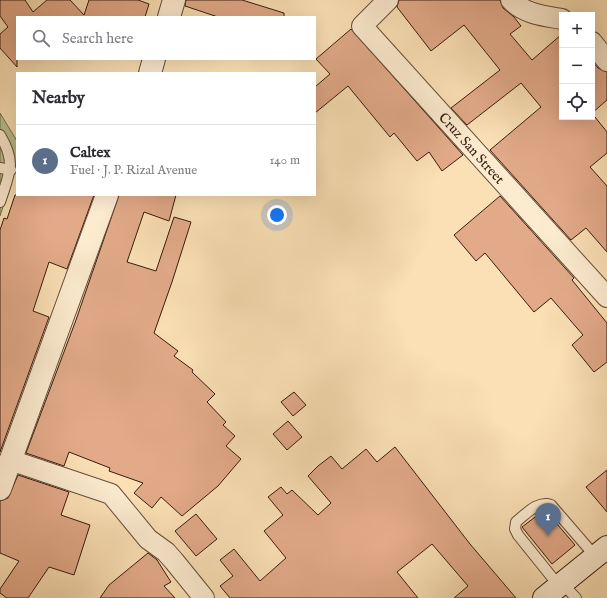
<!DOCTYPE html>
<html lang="en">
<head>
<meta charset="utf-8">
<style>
  body { margin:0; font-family:"IM FELL English",serif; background:#f7f7f7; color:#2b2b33 }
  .controls { position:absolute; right:12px; top:12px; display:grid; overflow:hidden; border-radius:0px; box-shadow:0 4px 16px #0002 }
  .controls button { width:36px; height:36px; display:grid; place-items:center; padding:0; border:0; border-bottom:1px solid #e1e1e2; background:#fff; color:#2b2b33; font:20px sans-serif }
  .you { position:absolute; left:277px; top:215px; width:14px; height:14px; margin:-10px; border:3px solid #fff; border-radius:50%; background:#1a73e8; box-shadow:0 0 0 6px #1a73e833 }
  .badge { display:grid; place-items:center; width:26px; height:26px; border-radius:50%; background:#8f2418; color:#fff; font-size:13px; font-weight:700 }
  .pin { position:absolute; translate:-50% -33px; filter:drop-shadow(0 1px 2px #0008) }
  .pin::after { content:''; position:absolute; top:21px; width:14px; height:12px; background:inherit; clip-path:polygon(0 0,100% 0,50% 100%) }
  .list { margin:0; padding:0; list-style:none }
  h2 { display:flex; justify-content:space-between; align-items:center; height:52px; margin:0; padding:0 16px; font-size:17px }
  h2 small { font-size:13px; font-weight:400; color:#7c7c81 }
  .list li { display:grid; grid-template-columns:26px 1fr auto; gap:12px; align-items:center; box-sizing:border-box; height:72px; padding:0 16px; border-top:1px solid #e1e1e2 }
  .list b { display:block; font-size:15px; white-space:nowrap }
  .list p { margin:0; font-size:13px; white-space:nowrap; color:#7c7c81 }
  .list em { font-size:13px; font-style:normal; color:#7c7c81 }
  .icon { flex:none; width:22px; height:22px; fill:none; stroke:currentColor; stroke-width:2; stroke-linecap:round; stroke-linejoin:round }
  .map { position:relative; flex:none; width:607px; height:598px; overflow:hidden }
  .search { position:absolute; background:#fff; box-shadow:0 4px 16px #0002; left:16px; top:16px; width:300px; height:44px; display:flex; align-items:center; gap:10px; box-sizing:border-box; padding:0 14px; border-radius:0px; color:#7c7c81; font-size:15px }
  .panel { position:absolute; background:#fff; box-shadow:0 4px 16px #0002; left:16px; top:72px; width:300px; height:124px; border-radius:0px }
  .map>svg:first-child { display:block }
  .green { fill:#bac391; stroke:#787050 }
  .building { fill:#e2aa89; stroke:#371c10 }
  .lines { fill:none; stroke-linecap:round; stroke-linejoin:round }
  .service-casing { stroke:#684d39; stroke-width:12 }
  .minor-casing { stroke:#684d39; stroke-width:22 }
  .tertiary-casing { stroke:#684d39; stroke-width:24 }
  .secondary-casing { stroke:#371c10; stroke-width:24 }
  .service { stroke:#fcebcf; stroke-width:10 }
  .minor { stroke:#fcebcf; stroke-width:20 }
  .tertiary { stroke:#fcebcf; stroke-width:22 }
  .secondary { stroke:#fcebcf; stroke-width:22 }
  .labels { text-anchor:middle; stroke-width:3; stroke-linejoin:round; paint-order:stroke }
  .street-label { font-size:14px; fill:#371c10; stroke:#fcebcf }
</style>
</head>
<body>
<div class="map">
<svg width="607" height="598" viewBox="0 0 607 598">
  <rect width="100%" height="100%" fill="#fbe0b5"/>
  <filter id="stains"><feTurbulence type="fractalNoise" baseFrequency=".005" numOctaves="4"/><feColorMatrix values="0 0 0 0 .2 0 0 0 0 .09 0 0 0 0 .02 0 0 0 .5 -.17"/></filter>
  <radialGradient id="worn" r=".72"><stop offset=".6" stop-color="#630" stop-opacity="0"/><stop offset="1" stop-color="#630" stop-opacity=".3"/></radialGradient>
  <!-- green -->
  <polygon class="green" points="0,113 17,141 17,165 0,216"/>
  <!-- building -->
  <g class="building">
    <polygon points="0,0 25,0 33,12 47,0 70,0 84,15 89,0 138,0 149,4 145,17 17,17 17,67 0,48 0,34 8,27 0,16"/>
    <polygon points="186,0 242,0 284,13 284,17 218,17 185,6"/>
    <polygon points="399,0 500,0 503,8 514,17 521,26 510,34 532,60 562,34 562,117 595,117 607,132 607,153 590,167 607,186 607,252 586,228 571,240 490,150 541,107 521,83 467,125 451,108 500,70 464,25 431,51 397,7"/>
    <polygon points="351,29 463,155 442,171 429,152 417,161 394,133 390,137 348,86 315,113 315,87 330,74 316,59"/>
    <polygon points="592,61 598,68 607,72 607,100 592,113"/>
    <polygon points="15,195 94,195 67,269 49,262 33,311 49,317 0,452 0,230 4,218 7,219"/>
    <polygon points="119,195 176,195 169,221 144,212 127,262 156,271 174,217 191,222 172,282 154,333 178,351 174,356 193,370 192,372 215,394 207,402 226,422 223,425 235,436 226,446 241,459 218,486 182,516 161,497 152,508 134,493 143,483 109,471 110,468 69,452 64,466 26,453 76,320"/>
    <polygon points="500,196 574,278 572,280 607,323 607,362 594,372 572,345 583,335 551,298 534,312 485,253 476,261 454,235"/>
    <polygon points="294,392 306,405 293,416 281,402"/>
    <polygon points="288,421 302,437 287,450 273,434"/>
    <polygon points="395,447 470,544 516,598 454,598 468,586 432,544 397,572 418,598 230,598 220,586 233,576 220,560 234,549 260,581 286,558 264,531 283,515 268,497 281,487 287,494 292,490 318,515 331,503 308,476 318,466 331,456 342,469 366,449 377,462"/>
    <polygon points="607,470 607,512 586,487"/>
    <polygon points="18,475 69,492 61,515 90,525 74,575 49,567 28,598 7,598 0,593 0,589 19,561 0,553 0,501 8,498"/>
    <polygon points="543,511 546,511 575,545 552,564 522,527"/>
    <polygon points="196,514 217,539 196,556 175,531"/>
    <polygon points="148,553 157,560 171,582 164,586 175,598 100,598 109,585"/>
  </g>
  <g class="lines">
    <defs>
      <g id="service">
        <path d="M0 135C17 163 9 174 0 202"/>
        <polyline points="0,168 11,170"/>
        <polyline points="562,583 576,598"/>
        <path d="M559 586 518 535 515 529 516 522C526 514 538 500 551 505L595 556"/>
      </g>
      <g id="minor">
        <polyline points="388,0 362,26 607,297"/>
        <path d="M511 0C524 14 545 16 562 19"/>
        <polyline points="592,42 607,61"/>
        <polyline points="10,460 111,494 148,539 166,552 174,561 204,598"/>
      </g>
      <g id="tertiary">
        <polyline points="169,17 174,0"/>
        <polyline points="150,73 154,59"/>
        <polyline points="0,489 107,195"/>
      </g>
      <polyline id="secondary" points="544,598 607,547"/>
    </defs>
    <!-- service casing -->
    <use href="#service" class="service-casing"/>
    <!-- minor casing -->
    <use href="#minor" class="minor-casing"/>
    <!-- tertiary casing -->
    <use href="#tertiary" class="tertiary-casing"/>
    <!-- secondary casing -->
    <use href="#secondary" class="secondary-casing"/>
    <!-- service -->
    <use href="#service" class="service"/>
    <!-- minor -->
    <use href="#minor" class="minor"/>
    <!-- tertiary -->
    <use href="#tertiary" class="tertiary"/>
    <!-- secondary -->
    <use href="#secondary" class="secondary"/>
  </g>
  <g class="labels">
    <!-- street labels -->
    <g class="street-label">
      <text transform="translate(472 148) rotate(48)" y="5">Cruz San Street</text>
    </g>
  </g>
  <rect width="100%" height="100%" filter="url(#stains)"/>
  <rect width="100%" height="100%" fill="url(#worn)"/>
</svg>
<div class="controls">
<button>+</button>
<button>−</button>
<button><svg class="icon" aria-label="locate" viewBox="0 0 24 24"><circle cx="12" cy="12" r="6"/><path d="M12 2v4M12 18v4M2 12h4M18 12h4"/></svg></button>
</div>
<div class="you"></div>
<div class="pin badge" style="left:548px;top:536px;background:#5c6f8a">1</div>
<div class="search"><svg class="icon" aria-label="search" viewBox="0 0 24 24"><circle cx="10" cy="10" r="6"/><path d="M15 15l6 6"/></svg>Search here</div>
<section class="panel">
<h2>Nearby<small></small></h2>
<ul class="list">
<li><span class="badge" style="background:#5c6f8a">1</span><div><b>Caltex</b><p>Fuel · J. P. Rizal Avenue</p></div><em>140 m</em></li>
</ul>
</section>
</div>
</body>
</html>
